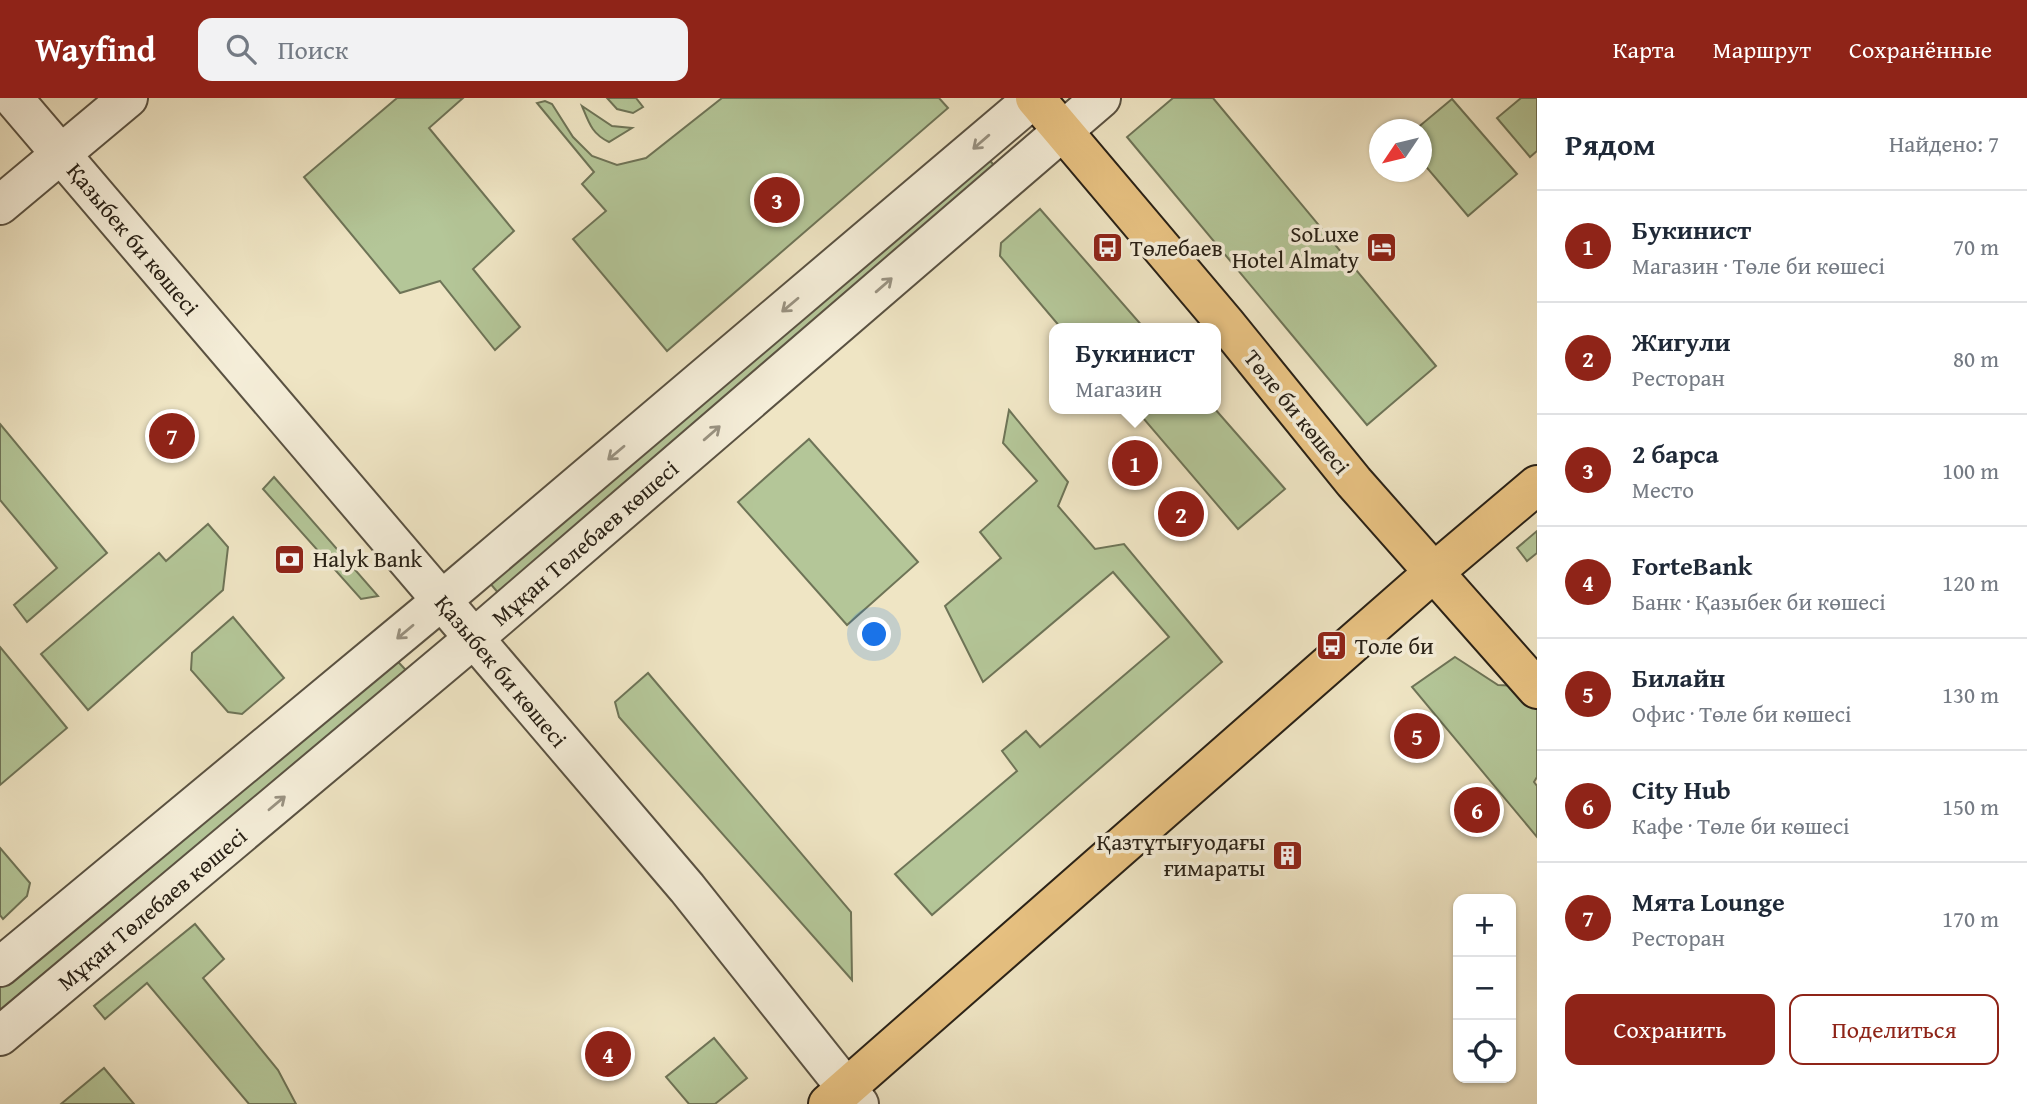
<!DOCTYPE html>
<html lang="ru">
<head>
<meta charset="utf-8">
<style>
  body { margin:0; font-family:"Gentium Book Plus",serif; background:#f2f2f3; color:#1f2937 }
  .controls { position:absolute; right:21px; bottom:21px; display:grid; overflow:hidden; border-radius:14px; box-shadow:0 2px 5px #0004 }
  .controls button { width:63px; height:63px; display:grid; place-items:center; padding:0; border:0; border-bottom:2px solid #e0e1e3; background:#fff; color:#1f2937; font:35px sans-serif }
  .compass { position:absolute; left:1369px; top:21px; width:63px; height:63px; border-radius:50%; background:#fff; box-shadow:0 2px 5px #0004; rotate:235deg }
  .you { position:absolute; left:875px; top:537px; width:24px; height:24px; margin:-18px; border:5px solid #fff; border-radius:50%; background:#1a73e8; box-shadow:0 0 0 10px #1a73e833 }
  .badge { display:grid; place-items:center; width:46px; height:46px; border-radius:50%; background:#8f2418; color:#fff; font-size:23px; font-weight:700 }
  .pin { position:absolute; translate:-50% -50%; border:4px solid #fff; box-shadow:0 2px 7px #0006 }
  .popup { position:absolute; left:1049px; top:225px; width:172px; height:91px; box-sizing:border-box; display:grid; place-content:center; border-radius:14px; background:#fff; filter:drop-shadow(0 2px 5px #0005); font-size:23px; white-space:nowrap; color:#747a83 }
  .popup b { font-size:26px; color:#1f2937 }
  .popup::after { content:''; position:absolute; left:50%; top:100%; margin-left:-14px; border:14px solid transparent; border-top-color:#fff }
  .list { margin:0; padding:0; list-style:none }
  h2 { display:flex; justify-content:space-between; align-items:center; height:91px; margin:0; padding:0 28px; font-size:30px }
  h2 small { font-size:23px; font-weight:400; color:#747a83 }
  .list li { display:grid; grid-template-columns:46px 1fr auto; gap:21px; align-items:center; box-sizing:border-box; height:112px; padding:0 28px; border-top:2px solid #e0e1e3 }
  .list b { display:block; font-size:26px; white-space:nowrap }
  .list p { margin:0; font-size:23px; white-space:nowrap; color:#747a83 }
  .list em { font-size:23px; font-style:normal; color:#747a83 }
  .actions { display:flex; gap:14px; padding:21px 28px }
  .actions a { flex:1; padding:16px 0; border:2px solid #8f2418; border-radius:14px; text-align:center; font-size:24px; color:#8f2418 }
  .actions .main { background:#8f2418; color:#fff }
  .icon { flex:none; width:38px; height:38px; fill:none; stroke:currentColor; stroke-width:2; stroke-linecap:round; stroke-linejoin:round }
  .map { position:relative; flex:none; width:1537px; height:1006px; overflow:hidden }
  header { display:flex; align-items:center; gap:42px; box-sizing:border-box; height:98px; padding:0 35px; background:#8f2418; color:#fff }
  header strong { font-size:33px }
  nav { display:flex; gap:38px; margin-inline-start:auto; font-size:24px }
  .search { width:490px; height:63px; background:#f2f2f3; display:flex; align-items:center; gap:18px; box-sizing:border-box; padding:0 24px; border-radius:14px; color:#747a83; font-size:26px }
  main { display:flex }
  aside { flex:1; background:#fff }
  .map>svg:first-child { display:block }
  .green { fill:#b4c698; stroke:#6e7457; stroke-width:2 }
  .lines { fill:none; stroke-linecap:round; stroke-linejoin:round }
  .minor-casing { stroke:#5a5242; stroke-width:42 }
  .major-casing { stroke:#292116; stroke-width:42 }
  .minor { stroke:#f5eed9; stroke-width:38 }
  .major { stroke:#e8c282; stroke-width:38 }
  .oneway { stroke:#999281 }
  .labels { text-anchor:middle; stroke-width:7; stroke-linejoin:round; paint-order:stroke }
  .poi-label { font-size:23px; fill:#292116; stroke:#f5eed9; text-anchor:start }
  .street-label { font-size:23px; fill:#292116; stroke:#f5eed9 }
</style>
</head>
<body>
<header>
<strong>Wayfind</strong>
<div class="search"><svg class="icon" aria-label="search" viewBox="0 0 24 24"><circle cx="10" cy="10" r="6"/><path d="M15 15l6 6"/></svg>Поиск</div>
<nav><a>Карта</a><a>Маршрут</a><a>Сохранённые</a></nav>
</header>
<main>
<div class="map">
<svg width="1537" height="1006" viewBox="0 0 1537 1006">
  <rect width="100%" height="100%" fill="#efe5c4"/>
  <filter id="stains"><feTurbulence type="fractalNoise" baseFrequency=".00286" numOctaves="4"/><feColorMatrix values="0 0 0 0 .2 0 0 0 0 .09 0 0 0 0 .02 0 0 0 .5 -.17"/></filter>
  <radialGradient id="worn" r=".72"><stop offset=".6" stop-color="#630" stop-opacity="0"/><stop offset="1" stop-color="#630" stop-opacity=".3"/></radialGradient>
  <!-- green -->
  <g class="green">
    <polygon points="397,0 463,0 429,30 514,133 473,171 520,229 495,252 440,183 400,195 304,79"/>
    <polygon points="607,0 636,0 643,9 633,15 617,11"/>
    <polygon points="722,0 939,0 948,10 667,253 573,141 606,113 582,86 594,74 537,5 545,3 552,6 573,39 592,58 617,67 646,60"/>
    <polygon points="1173,0 1213,0 1436,268 1367,327 1127,39"/>
    <polygon points="1521,0 1537,0 1537,53 1530,59 1497,20"/>
    <polygon points="1452,1 1517,76 1468,118 1422,64 1422,32 1416,31"/>
    <path d="M582 8 612 28 632 30 609 44C592 36 589 25 582 8Z"/>
    <polygon points="978,48 1006,82 510,509 479,472"/>
    <polygon points="1040,111 1144,230 1061,230 1000,158 1001,145"/>
    <polygon points="1154,311 1215,311 1285,391 1238,431 1143,320"/>
    <polygon points="1009,312 1068,384 1058,408 1095,451 1124,446 1222,564 932,817 895,776 1017,673 1002,653 1026,633 1040,649 1169,539 1113,474 983,584 945,508 1001,460 980,434 1037,383 1003,345"/>
    <polygon points="0,326 107,455 27,524 14,507 57,470 0,402"/>
    <polygon points="809,341 918,464 847,527 738,404"/>
    <polygon points="274,379 378,498 361,501 263,391"/>
    <polygon points="208,426 228,449 223,492 88,612 41,556 159,455 166,463"/>
    <polygon points="1537,433 1537,455 1527,463 1517,450"/>
    <polygon points="233,519 284,580 242,616 228,614 191,572 192,555"/>
    <polygon points="0,549 67,630 0,687"/>
    <polygon points="385,550 419,586 0,938 0,869"/>
    <polygon points="1455,559 1498,587 1521,588 1537,609 1537,679 1534,684 1537,688 1537,739 1412,589"/>
    <polygon points="648,575 851,814 852,882 619,619 615,604"/>
    <polygon points="0,750 30,785 27,798 3,821 0,817"/>
    <polygon points="195,826 224,861 203,880 278,972 296,1006 249,1006 147,885 105,921 94,908"/>
    <polygon points="714,940 747,980 715,1006 689,1006 666,979"/>
    <polygon points="104,970 134,1006 61,1006"/>
  </g>
  <g class="lines">
    <defs>
      <g id="minor">
        <polyline points="13,0 687,790 859,1006"/>
        <polyline points="0,107 128,0"/>
        <polyline points="0,869 441,503 1034,0"/>
        <polyline points="0,938 473,541 1101,0"/>
      </g>
      <g id="major">
        <polyline points="1035,0 1226,226 1354,384 1537,591"/>
        <polyline points="828,1006 1433,475 1537,387"/>
      </g>
    </defs>
    <!-- minor casing -->
    <use href="#minor" class="minor-casing"/>
    <!-- major casing -->
    <use href="#major" class="major-casing"/>
    <!-- minor -->
    <use href="#minor" class="minor"/>
    <!-- major -->
    <use href="#major" class="major"/>
  </g>
  <!-- one-way arrows -->
  <defs><path id="oneway-shaft" d="M-6 0H5M1.5-3L5.5 0L1.5 3" fill="none" stroke-width="1.6" stroke-linecap="round" stroke-linejoin="round" transform="scale(1.75)"/></defs>
  <g class="oneway">
    <use href="#oneway-shaft" transform="translate(981 44) rotate(139)"/>
    <use href="#oneway-shaft" transform="translate(884 187) rotate(-41)"/>
    <use href="#oneway-shaft" transform="translate(790 207) rotate(140)"/>
    <use href="#oneway-shaft" transform="translate(712 335) rotate(-41)"/>
    <use href="#oneway-shaft" transform="translate(616 355) rotate(140)"/>
    <use href="#oneway-shaft" transform="translate(405 534) rotate(140)"/>
    <use href="#oneway-shaft" transform="translate(277 705) rotate(-40)"/>
  </g>
  <!-- icons -->
  <defs>
    <symbol id="hotel-square" viewBox="-11 -11 22 22"><rect x="-9" y="-9" width="18" height="18" rx="4" fill="#8f2418" stroke="#f5eed9"/><path d="M-6-4.5h1.5V1H6V5H4.5V3h-9V5H-6ZM-4 0a1.8 1.8 0 1 1 3.6 0ZM.5 0V-2.5h3Q6-2.5 6 0Z" fill="#fff"/></symbol>
    <symbol id="bus-square" viewBox="-11 -11 22 22"><rect x="-9" y="-9" width="18" height="18" rx="4" fill="#8f2418" stroke="#f5eed9"/><path d="M-5-6H5V4H4V6H2V4H-2V6H-4V4H-5ZM-3.5-4V0h7V-4ZM-3.5 1.2v1.5H-2V1.2ZM2 1.2v1.5H3.5V1.2Z" fill="#fff"/></symbol>
    <symbol id="bank-square" viewBox="-11 -11 22 22"><rect x="-9" y="-9" width="18" height="18" rx="4" fill="#8f2418" stroke="#f5eed9"/><path d="M-6-4H6V4H-6ZM0-2.3a2.3 2.3 0 1 0 0 4.6a2.3 2.3 0 1 0 0-4.6Z" fill="#fff"/></symbol>
    <symbol id="building-square" viewBox="-11 -11 22 22"><rect x="-9" y="-9" width="18" height="18" rx="4" fill="#8f2418" stroke="#f5eed9"/><path d="M-4-6H4V6H1V3H-1V6H-4ZM-2.5-4.3h1.7v1.8h-1.7ZM.8-4.3h1.7v1.8H.8ZM-2.5-1h1.7V.8h-1.7ZM.8-1h1.7V.8H.8Z" fill="#fff"/></symbol>
  </defs>
  <g fill-rule="evenodd">
    <use href="#hotel-square" x="1364" y="132" width="35" height="35"/>
    <use href="#bus-square" x="1090" y="132" width="35" height="35"/>
    <use href="#bank-square" x="272" y="444" width="35" height="35"/>
    <use href="#bus-square" x="1314" y="530" width="35" height="35"/>
    <use href="#building-square" x="1270" y="740" width="35" height="35"/>
  </g>
  <g class="labels">
    <!-- poi labels -->
    <g class="poi-label">
      <text x="1359" y="144" text-anchor="end">SoLuxe<tspan x="1359" dy="26">Hotel Almaty</tspan></text>
      <text x="1130" y="158">Төлебаев</text>
      <text x="313" y="469">Halyk Bank</text>
      <text x="1355" y="556">Толе би</text>
      <text x="1265" y="752" text-anchor="end">Қазтұтығуодағы<tspan x="1265" dy="26">ғимараты</tspan></text>
    </g>
    <!-- street labels -->
    <g class="street-label">
      <text transform="translate(133 141) rotate(50)" y="8">Қазыбек би көшесі</text>
      <text transform="translate(1297 314) rotate(51)" y="8">Төле би көшесі</text>
      <text transform="translate(585 445) rotate(-41)" y="8">Мұқан Төлебаев көшесі</text>
      <text transform="translate(501 573) rotate(50)" y="8">Қазыбек би көшесі</text>
      <text transform="translate(152 811) rotate(-40)" y="8">Мұқан Төлебаев көшесі</text>
    </g>
  </g>
  <rect width="100%" height="100%" filter="url(#stains)"/>
  <rect width="100%" height="100%" fill="url(#worn)"/>
</svg>
<div class="controls">
<button>+</button>
<button>−</button>
<button><svg class="icon" aria-label="locate" viewBox="0 0 24 24"><circle cx="12" cy="12" r="6"/><path d="M12 2v4M12 18v4M2 12h4M18 12h4"/></svg></button>
</div>
<svg class="compass" viewBox="-18 -18 36 36"><path d="M0-13l5 13h-10z" fill="#e53935"/><path d="M0 13l5-13h-10z" fill="#747a83"/></svg>
<div class="you"></div>
<div class="pin badge" style="left:1135px;top:365px">1</div>
<div class="popup"><b>Букинист</b>Магазин</div>
<div class="pin badge" style="left:1181px;top:416px">2</div>
<div class="pin badge" style="left:777px;top:102px">3</div>
<div class="pin badge" style="left:608px;top:956px">4</div>
<div class="pin badge" style="left:1417px;top:638px">5</div>
<div class="pin badge" style="left:1477px;top:712px">6</div>
<div class="pin badge" style="left:172px;top:338px">7</div>
</div>
<aside>
<h2>Рядом<small>Найдено: 7</small></h2>
<ul class="list">
<li><span class="badge">1</span><div><b>Букинист</b><p>Магазин · Төле би көшесі</p></div><em>70 m</em></li>
<li><span class="badge">2</span><div><b>Жигули</b><p>Ресторан</p></div><em>80 m</em></li>
<li><span class="badge">3</span><div><b>2 барса</b><p>Место</p></div><em>100 m</em></li>
<li><span class="badge">4</span><div><b>ForteBank</b><p>Банк · Қазыбек би көшесі</p></div><em>120 m</em></li>
<li><span class="badge">5</span><div><b>Билайн</b><p>Офис · Төле би көшесі</p></div><em>130 m</em></li>
<li><span class="badge">6</span><div><b>City Hub</b><p>Кафе · Төле би көшесі</p></div><em>150 m</em></li>
<li><span class="badge">7</span><div><b>Мята Lounge</b><p>Ресторан</p></div><em>170 m</em></li>
</ul>
<div class="actions"><a class="main">Сохранить</a><a>Поделиться</a></div>
</aside>
</main>
</body>
</html>
